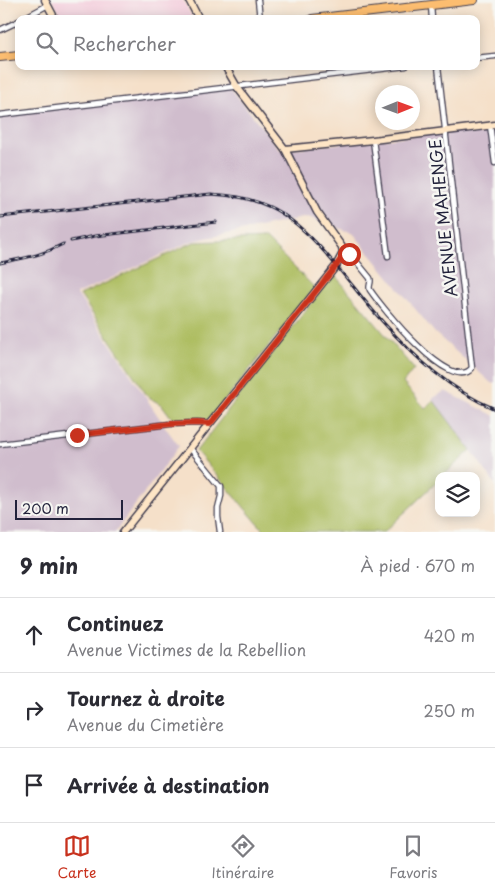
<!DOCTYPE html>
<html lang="fr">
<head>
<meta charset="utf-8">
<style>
  body { margin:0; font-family:"Playpen Sans",sans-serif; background:#f7f7f7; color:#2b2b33 }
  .controls { position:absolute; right:15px; bottom:15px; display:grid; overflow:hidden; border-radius:10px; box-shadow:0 2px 12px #0003 }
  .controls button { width:45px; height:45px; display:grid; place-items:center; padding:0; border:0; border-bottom:1px solid #e1e1e2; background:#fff; color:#2b2b33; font:25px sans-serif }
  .compass { position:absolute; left:375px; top:85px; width:45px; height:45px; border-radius:50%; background:#fff; box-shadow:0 2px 12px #0003; rotate:89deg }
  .scale { position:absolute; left:15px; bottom:12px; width:108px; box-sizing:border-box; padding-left:5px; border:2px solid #22223b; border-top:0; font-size:14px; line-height:18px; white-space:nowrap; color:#22223b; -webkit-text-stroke:4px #f6f6f2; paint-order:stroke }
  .stop { position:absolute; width:15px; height:15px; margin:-11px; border:4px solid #c8321e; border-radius:50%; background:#fff }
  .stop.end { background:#c8321e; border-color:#fff; box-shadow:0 1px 5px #0008 }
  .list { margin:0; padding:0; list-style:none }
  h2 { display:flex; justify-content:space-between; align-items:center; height:65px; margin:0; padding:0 20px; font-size:21px }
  h2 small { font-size:16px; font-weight:400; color:#7c7c81 }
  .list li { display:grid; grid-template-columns:32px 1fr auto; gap:15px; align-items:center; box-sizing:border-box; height:75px; padding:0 20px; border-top:1px solid #e1e1e2 }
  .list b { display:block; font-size:19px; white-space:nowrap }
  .list p { margin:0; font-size:16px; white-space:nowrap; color:#7c7c81 }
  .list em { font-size:16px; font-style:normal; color:#7c7c81 }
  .icon { flex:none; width:28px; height:28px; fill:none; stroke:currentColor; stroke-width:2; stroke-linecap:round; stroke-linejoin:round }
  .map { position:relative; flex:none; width:495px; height:532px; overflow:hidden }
  .search { position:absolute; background:#fff; box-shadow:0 2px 12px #0003; left:15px; right:15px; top:15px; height:55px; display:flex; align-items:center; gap:12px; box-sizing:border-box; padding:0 18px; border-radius:10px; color:#7c7c81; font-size:19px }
  .sheet { height:290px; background:#fff }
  nav { display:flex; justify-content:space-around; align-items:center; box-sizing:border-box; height:70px; border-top:1px solid #e1e1e2; background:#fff; font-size:14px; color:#7c7c81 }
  nav a { display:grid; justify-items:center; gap:2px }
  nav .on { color:#c8321e }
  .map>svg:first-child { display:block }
  .built { fill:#f4cfdd }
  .industrial { fill:#d0bdcd }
  .green { fill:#adbd60; stroke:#68704e }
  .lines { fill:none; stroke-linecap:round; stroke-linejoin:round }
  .street-casing { stroke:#423e50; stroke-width:7 }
  .secondary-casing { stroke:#423e50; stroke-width:9 }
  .highway-casing { stroke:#423e50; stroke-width:10 }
  .street { stroke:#fff; stroke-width:4.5 }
  .secondary { stroke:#fee5c5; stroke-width:6 }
  .highway { stroke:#fcbd6f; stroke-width:8 }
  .rail-casing { stroke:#22223b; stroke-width:3 }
  .rail { stroke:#f6f6f2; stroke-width:1; stroke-dasharray:4; stroke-linecap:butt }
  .route { stroke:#c8321e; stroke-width:6 }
  .labels { text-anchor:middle; stroke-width:5; stroke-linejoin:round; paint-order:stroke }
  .street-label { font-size:16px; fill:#22223b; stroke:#f6f6f2 }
</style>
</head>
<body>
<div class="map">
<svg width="495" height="532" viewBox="0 0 495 532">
  <rect width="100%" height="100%" fill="#f6f6f2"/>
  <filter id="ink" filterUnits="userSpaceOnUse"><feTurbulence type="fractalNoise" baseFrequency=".02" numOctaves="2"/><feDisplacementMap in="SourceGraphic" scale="10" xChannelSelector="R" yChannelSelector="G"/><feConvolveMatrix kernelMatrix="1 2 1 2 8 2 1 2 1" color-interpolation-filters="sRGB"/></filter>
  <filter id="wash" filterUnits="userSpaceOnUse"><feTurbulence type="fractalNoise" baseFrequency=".0096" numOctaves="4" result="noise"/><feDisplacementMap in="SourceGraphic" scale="20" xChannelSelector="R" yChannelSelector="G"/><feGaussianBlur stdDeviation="1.12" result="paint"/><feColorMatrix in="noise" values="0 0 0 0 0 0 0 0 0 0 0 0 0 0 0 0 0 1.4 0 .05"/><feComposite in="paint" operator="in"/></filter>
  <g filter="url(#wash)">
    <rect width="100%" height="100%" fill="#f5e0c9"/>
    <!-- built -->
    <polygon class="built" points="52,0 183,0 193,19 63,19"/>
    <!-- industrial -->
    <g class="industrial">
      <polygon points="229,86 280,150 495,127 495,384 490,382 435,333 353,233 308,217 192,241 77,294 168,431 179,446 115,532 0,532 0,114"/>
      <polygon points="445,391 495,416 495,484 471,450 432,399"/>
    </g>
    <!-- green -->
    <g class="green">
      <polygon points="266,239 315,288 209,420 174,421 162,405 148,397 80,295 194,242"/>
      <polygon points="334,274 414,369 403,383 425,408 434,401 471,450 443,476 439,476 439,480 384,532 265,532 196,451"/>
    </g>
  </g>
  <g filter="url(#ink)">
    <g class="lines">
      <defs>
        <g id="street">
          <polyline points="258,0 260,19"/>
          <polyline points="431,5 432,19"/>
          <polyline points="22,19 48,5"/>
          <polyline points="0,30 19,21"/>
          <polyline points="476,58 495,56"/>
          <polyline points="0,115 406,66"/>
          <polyline points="490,125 495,163"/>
          <polyline points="373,140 388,256"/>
          <path d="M344 252 352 256 370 278C372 282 368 286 370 290 381 306 451 395 472 368L438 66"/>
          <polyline points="0,444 170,424 197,423 210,424"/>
          <polyline points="190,448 221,486 221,496 218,508 218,517 220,532"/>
        </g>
        <g id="secondary">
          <polyline points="45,0 55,19"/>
          <polyline points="189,0 199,19"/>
          <polyline points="285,149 373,140 495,125"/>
          <polyline points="123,532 336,266 343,253 342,247 317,212 285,149 237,87 225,66"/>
        </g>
        <g id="highway">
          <polyline points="312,19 474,0"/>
          <polyline points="0,57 19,55"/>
        </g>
      </defs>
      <!-- street casing -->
      <use href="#street" class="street-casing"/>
      <!-- secondary casing -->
      <use href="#secondary" class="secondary-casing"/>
      <!-- highway casing -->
      <use href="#highway" class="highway-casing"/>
      <!-- street -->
      <use href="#street" class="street"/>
      <!-- secondary -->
      <use href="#secondary" class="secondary"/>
      <!-- highway -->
      <use href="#highway" class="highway"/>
      <defs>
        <g id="rail">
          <path d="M0 217 211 194C231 195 251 198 270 207 313 227 350 286 382 321 414 357 450 390 495 409"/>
          <polyline points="71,241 95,236 216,222"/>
          <path d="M0 263C24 258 41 256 63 244"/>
        </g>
      </defs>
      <!-- rail casing -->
      <use href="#rail" class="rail-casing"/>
      <!-- rail -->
      <use href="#rail" class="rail"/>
    </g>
  </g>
  <g class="lines" filter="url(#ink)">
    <!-- route -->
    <polyline class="route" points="77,435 170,424 197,423 210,424 336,266 341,259 344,252 349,254"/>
  </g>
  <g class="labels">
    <!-- street labels -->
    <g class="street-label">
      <text transform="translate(443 218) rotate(-96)" y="6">AVENUE MAHENGE</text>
    </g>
  </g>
</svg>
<div class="controls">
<button><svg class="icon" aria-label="layers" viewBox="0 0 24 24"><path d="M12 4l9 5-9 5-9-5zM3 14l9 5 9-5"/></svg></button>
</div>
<svg class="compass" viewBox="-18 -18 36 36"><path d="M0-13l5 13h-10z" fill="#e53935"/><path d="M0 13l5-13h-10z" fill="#7c7c81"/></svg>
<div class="scale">200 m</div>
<div class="stop" style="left:349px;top:254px"></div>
<div class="stop end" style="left:77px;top:435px"></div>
<div class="search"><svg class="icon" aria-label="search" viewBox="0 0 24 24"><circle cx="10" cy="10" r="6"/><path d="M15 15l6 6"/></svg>Rechercher</div>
</div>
<section class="sheet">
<h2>9 min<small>À pied · 670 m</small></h2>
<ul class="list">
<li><svg class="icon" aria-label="ahead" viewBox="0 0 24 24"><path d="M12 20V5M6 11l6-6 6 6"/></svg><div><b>Continuez</b><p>Avenue Victimes de la Rebellion</p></div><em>420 m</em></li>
<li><svg class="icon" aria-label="right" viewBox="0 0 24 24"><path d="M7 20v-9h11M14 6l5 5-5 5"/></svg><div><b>Tournez à droite</b><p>Avenue du Cimetière</p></div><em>250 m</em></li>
<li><svg class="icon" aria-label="arrive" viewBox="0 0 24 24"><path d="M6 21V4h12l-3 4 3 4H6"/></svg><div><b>Arrivée à destination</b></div></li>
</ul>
</section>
<nav>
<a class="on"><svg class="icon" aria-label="map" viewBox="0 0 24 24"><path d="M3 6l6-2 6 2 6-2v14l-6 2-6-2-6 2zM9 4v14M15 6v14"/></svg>Carte</a>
<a><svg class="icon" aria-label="directions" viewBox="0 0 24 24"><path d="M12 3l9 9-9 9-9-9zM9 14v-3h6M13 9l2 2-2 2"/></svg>Itinéraire</a>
<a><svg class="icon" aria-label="saved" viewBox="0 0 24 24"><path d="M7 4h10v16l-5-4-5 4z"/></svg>Favoris</a>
</nav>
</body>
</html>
